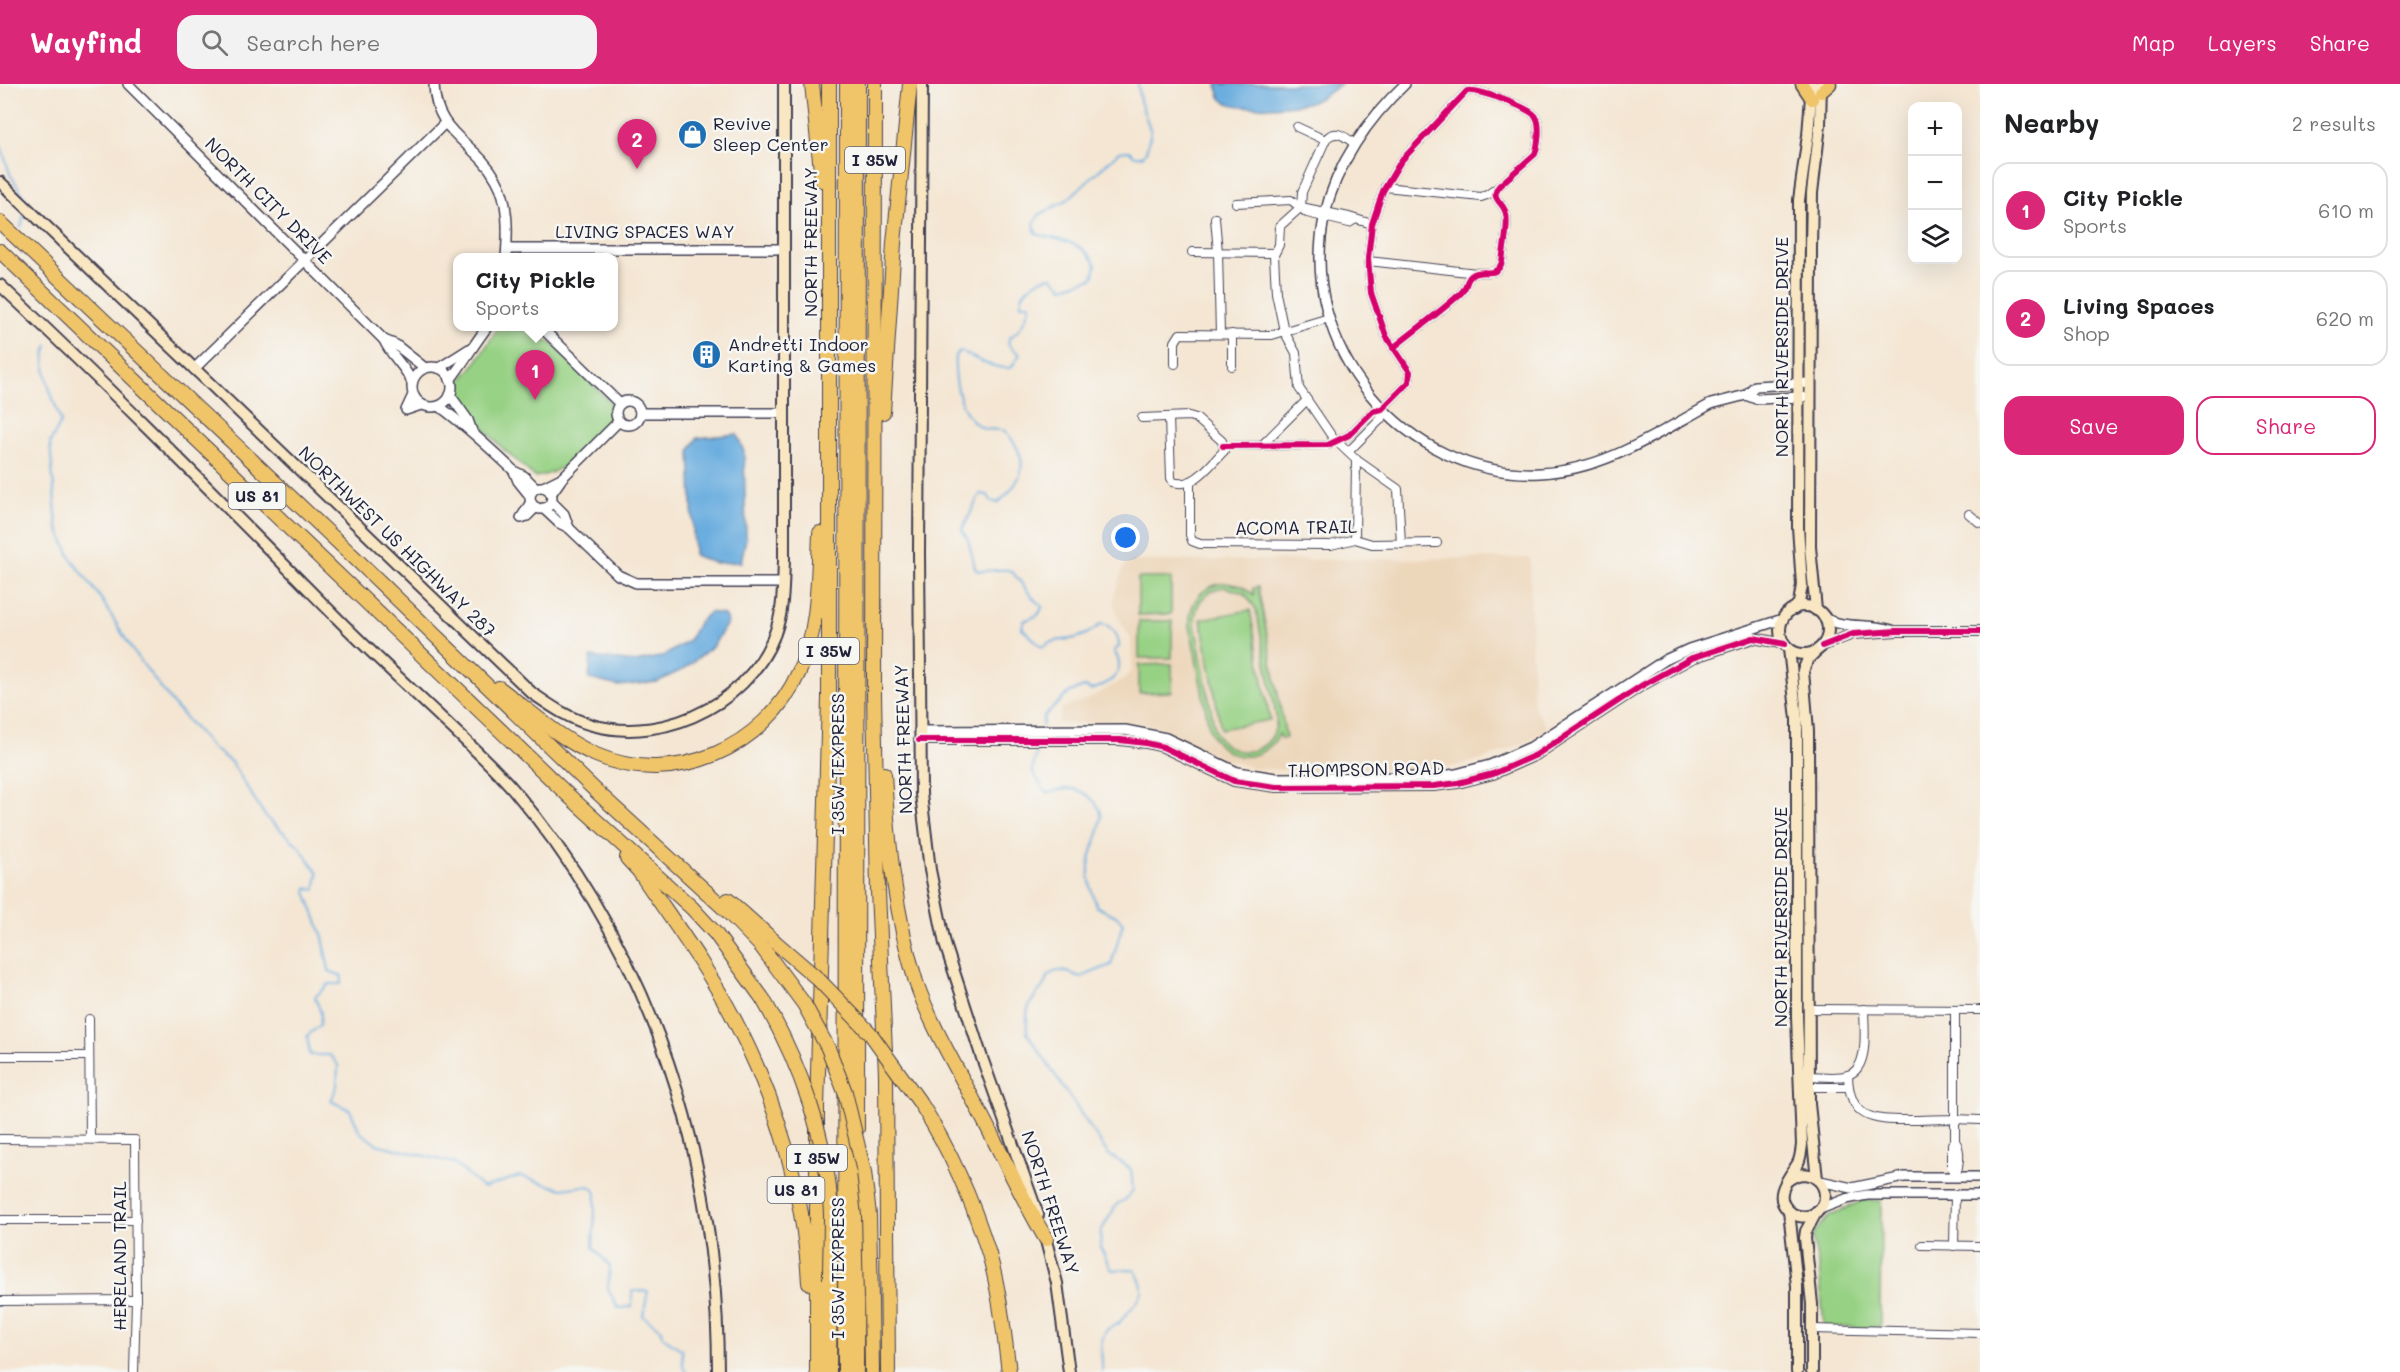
<!DOCTYPE html>
<html lang="en">
<head>
<meta charset="utf-8">
<style>
  body { margin:0; font-family:Mali,sans-serif; background:#f2f2f2; color:#202124 }
  .controls { position:absolute; right:18px; top:18px; display:grid; overflow:hidden; border-radius:12px; box-shadow:0 6px 24px #0002 }
  .controls button { width:54px; height:54px; display:grid; place-items:center; padding:0; border:0; border-bottom:2px solid #e0e0e0; background:#fff; color:#202124; font:30px sans-serif }
  .you { position:absolute; left:1126px; top:454px; width:21px; height:21px; margin:-15px; border:4px solid #fff; border-radius:50%; background:#1a73e8; box-shadow:0 0 0 9px #1a73e833 }
  .badge { display:grid; place-items:center; width:39px; height:39px; border-radius:50%; background:#db2777; color:#fff; font-size:20px; font-weight:700 }
  .pin { position:absolute; translate:-50% -50px; filter:drop-shadow(0 2px 3px #0008) }
  .pin::after { content:''; position:absolute; top:32px; width:21px; height:18px; background:inherit; clip-path:polygon(0 0,100% 0,50% 100%) }
  .popup { position:absolute; left:453px; top:169px; width:165px; height:78px; box-sizing:border-box; display:grid; place-content:center; border-radius:12px; background:#fff; filter:drop-shadow(0 2px 4px #0005); font-size:20px; white-space:nowrap; color:#757577 }
  .popup b { font-size:22px; color:#202124 }
  .popup::after { content:''; position:absolute; left:50%; top:100%; margin-left:-12px; border:12px solid transparent; border-top-color:#fff }
  .list { margin:0; padding:0; list-style:none }
  h2 { display:flex; justify-content:space-between; align-items:center; height:78px; margin:0; padding:0 24px; font-size:26px }
  h2 small { font-size:20px; font-weight:400; color:#757577 }
  .list li { display:grid; grid-template-columns:39px 1fr auto; gap:18px; align-items:center; box-sizing:border-box; height:96px; margin:0 12px 12px; padding:0 12px; border:2px solid #e0e0e0; border-radius:18px }
  .list b { display:block; font-size:22px; white-space:nowrap }
  .list p { margin:0; font-size:20px; white-space:nowrap; color:#757577 }
  .list em { font-size:20px; font-style:normal; color:#757577 }
  .actions { display:flex; gap:12px; padding:18px 24px }
  .actions a { flex:1; padding:14px 0; border:2px solid #db2777; border-radius:18px; text-align:center; font-size:21px; color:#db2777 }
  .actions .main { background:#db2777; color:#fff }
  .icon { flex:none; width:33px; height:33px; fill:none; stroke:currentColor; stroke-width:2; stroke-linecap:round; stroke-linejoin:round }
  .map { position:relative; flex:none; width:1980px; height:1288px; overflow:hidden }
  header { display:flex; align-items:center; gap:36px; box-sizing:border-box; height:84px; padding:0 30px; background:#db2777; color:#fff }
  header strong { font-size:28px }
  nav { display:flex; gap:33px; margin-inline-start:auto; font-size:21px }
  .search { width:420px; height:54px; background:#f2f2f2; display:flex; align-items:center; gap:15px; box-sizing:border-box; padding:0 21px; border-radius:18px; color:#757577; font-size:22px }
  main { display:flex }
  aside { flex:1; background:#fff }
  .map>svg:first-child { display:block }
  .built { fill:#edd7bb }
  .green { fill:#97d184; stroke:#5c7a60; stroke-width:1.5; fill-rule:evenodd }
  .water { fill:#6aaddf; stroke:#46688d; stroke-width:1.5 }
  .lines { fill:none; stroke-linecap:round; stroke-linejoin:round }
  .stream { stroke:#6aaddf; stroke-width:2 }
  .minor-casing { stroke:#423f52; stroke-width:10 }
  .tertiary-casing { stroke:#423f52; stroke-width:12 }
  .secondary-casing { stroke:#423f52; stroke-width:14 }
  .primary-casing { stroke:#423f52; stroke-width:15 }
  .motorway-casing { stroke:#423f52; stroke-width:16 }
  .minor { stroke:#fff; stroke-width:8 }
  .tertiary { stroke:#fff; stroke-width:9 }
  .secondary { stroke:#f9e7c3; stroke-width:10 }
  .primary { stroke:#f0c469; stroke-width:12 }
  .motorway { stroke:#f0c469; stroke-width:14 }
  .motorway-bridge-casing { stroke:#423f52; stroke-width:16; stroke-linecap:butt }
  .motorway-bridge { stroke:#f0c469; stroke-width:14 }
  .cycleway-casing { stroke:#f6f6f2; stroke-width:10 }
  .cycleway { stroke:#d6006c; stroke-width:6 }
  .labels { text-anchor:middle; stroke-width:5; stroke-linejoin:round; paint-order:stroke }
  .shield { fill:#f6f6f2; stroke:#626272; stroke-width:1.5 }
  .shield-label { font-size:16px; font-weight:bold; fill:#22223b }
  .poi-label { font-size:18px; fill:#22223b; stroke:#f6f6f2; text-anchor:start }
  .street-label { font-size:18px; fill:#22223b; stroke:#f6f6f2 }
</style>
</head>
<body>
<header>
<strong>Wayfind</strong>
<div class="search"><svg class="icon" aria-label="search" viewBox="0 0 24 24"><circle cx="10" cy="10" r="6"/><path d="M15 15l6 6"/></svg>Search here</div>
<nav><a>Map</a><a>Layers</a><a>Share</a></nav>
</header>
<main>
<div class="map">
<svg width="1980" height="1288" viewBox="0 0 1980 1288">
  <rect width="100%" height="100%" fill="#f6f6f2"/>
  <filter id="ink" filterUnits="userSpaceOnUse"><feTurbulence type="fractalNoise" baseFrequency=".0167" numOctaves="2"/><feDisplacementMap in="SourceGraphic" scale="12" xChannelSelector="R" yChannelSelector="G"/><feConvolveMatrix kernelMatrix="1 2 1 2 8 2 1 2 1" color-interpolation-filters="sRGB"/></filter>
  <filter id="wash" filterUnits="userSpaceOnUse"><feTurbulence type="fractalNoise" baseFrequency=".008" numOctaves="4" result="noise"/><feDisplacementMap in="SourceGraphic" scale="24" xChannelSelector="R" yChannelSelector="G"/><feGaussianBlur stdDeviation="1.35" result="paint"/><feColorMatrix in="noise" values="0 0 0 0 0 0 0 0 0 0 0 0 0 0 0 0 0 1.4 0 .05"/><feComposite in="paint" operator="in"/></filter>
  <g filter="url(#wash)">
    <rect width="100%" height="100%" fill="#f4e6d3"/>
    <!-- built -->
    <polygon class="built" points="1530,474 1533,621 1547,644 1529,657 1482,676 1440,685 1283,686 1253,684 1218,673 1168,646 1143,641 1058,639 1062,624 1088,615 1124,595 1132,586 1131,555 1118,534 1113,516 1123,483 1133,477"/>
    <!-- green -->
    <g class="green">
      <path d="M499 243 529 245 554 261 611 319 613 330 611 338C590 359 566 390 535 393L501 363 468 327 459 313 458 300 474 281Z"/>
      <polygon points="1138,494 1171,494 1171,530 1138,531"/>
      <path d="M1225 499 1242 502 1254 511 1253 504 1258 503 1286 654 1281 655 1279 650C1263 682 1219 679 1209 643L1190 542C1188 519 1202 501 1225 499ZM1225 503 1244 509 1256 525 1276 631C1281 669 1230 682 1215 647L1195 541C1193 521 1205 506 1225 503Z"/>
      <polygon points="1250,526 1270,636 1221,645 1201,535"/>
      <polygon points="1172,537 1172,574 1139,574 1139,537"/>
      <polygon points="1172,580 1172,608 1139,609 1139,581"/>
      <polygon points="1863,1116 1881,1117 1880,1244 1824,1243 1819,1183 1813,1157 1814,1149 1828,1133"/>
    </g>
    <!-- water -->
    <g class="water">
      <path d="M1217 0H1341C1332 6 1323 14 1313 17 1295 23 1239 27 1224 17 1218 13 1218 6 1217 0Z"/>
      <polygon points="737,350 744,368 746,454 741,478 715,479 694,471 690,366 697,354"/>
      <polygon points="710,528 724,531 728,538 713,562 684,585 657,598 618,602 589,595 591,573 635,578 664,572 689,556 698,539"/>
    </g>
    <g class="lines">
      <!-- stream -->
      <g class="stream">
        <polyline points="0,59 10,90 26,116"/>
        <polyline points="21,143 25,127"/>
        <path d="M48 261C38 285 54 315 61 338L50 359 57 442 71 474 100 513 133 567 173 620 211 663 232 679 265 732 299 762 318 789 315 806 307 804 306 808 323 853 329 887 342 892 341 900H329L315 913 321 929 320 941 307 952 310 971H330L338 981 337 1002 331 1017 350 1026 360 1048 376 1060 454 1079 483 1104 520 1092 562 1105 584 1102 592 1103 596 1109 593 1163 610 1182 608 1205 618 1224 632 1223V1207H648L643 1232 662 1246 663 1253 682 1266 683 1282 686 1288"/>
        <path d="M1042 642 1044 632 1070 608 1085 603 1091 606C1103 602 1124 593 1118 575 1117 572 1115 569 1114 566L1119 563C1119 552 1112 541 1101 540 1093 547 1082 553 1071 555 1060 557 1053 555 1043 563L1041 562 1022 544 1024 537 1038 531 1042 524 1041 521C1028 513 1017 488 1008 486 999 485 987 487 978 487L975 484 968 455 962 446 980 410 988 411 991 417 998 419C1025 395 1031 376 1005 347 999 345 992 346 986 345 959 337 954 294 955 272L961 267C975 275 993 285 1011 284L1020 270 1012 265 1008 259 1010 253C1021 247 1027 232 1030 220H1021C1020 205 1039 194 1052 193L1063 203 1093 194 1096 181C1082 156 1062 157 1036 150L1034 140 1039 131 1067 116 1119 68 1129 67 1135 72H1142L1146 68 1151 48 1140 17 1138 0"/>
        <path d="M1039 660 1032 687 1045 707 1048 709C1056 707 1064 704 1072 705 1085 706 1104 722 1101 736 1099 752 1091 765 1089 781 1088 796 1092 809 1097 823L1118 833 1123 839 1111 881 1081 893C1070 889 1055 881 1047 894 1045 898 1044 903 1040 906 1026 923 1026 927 1027 949L1108 1070 1131 1085 1133 1106 1126 1115 1117 1120 1101 1147 1100 1163 1112 1186 1134 1185C1148 1206 1143 1213 1127 1229 1123 1232 1122 1237 1118 1240 1114 1242 1109 1243 1106 1247 1098 1258 1103 1275 1102 1288"/>
      </g>
    </g>
  </g>
  <g filter="url(#ink)">
    <g class="lines">
      <defs>
        <g id="minor">
          <polyline points="1297,43 1325,56"/>
          <path d="M1355 60C1345 53 1336 44 1326 55L1302 108 1301 123 1280 142 1279 161 1274 171 1276 209 1284 247 1296 269 1299 304 1333 354 1354 374 1398 405 1401 460"/>
          <polyline points="1385,103 1481,113 1487,111 1497,104"/>
          <polyline points="1236,119 1291,116 1307,129 1349,139 1354,136"/>
          <polyline points="1301,123 1349,133 1372,140"/>
          <polyline points="1215,134 1218,168 1220,250"/>
          <polyline points="1192,168 1274,169"/>
          <polyline points="1368,177 1477,189"/>
          <polyline points="1232,250 1232,282"/>
          <polyline points="1175,280 1175,258 1180,250 1272,251 1329,234"/>
          <path d="M1169 333 1171 394 1173 398C1195 405 1210 380 1224 367L1223 362"/>
          <polyline points="1142,334 1189,332 1196,334 1222,357 1223,362"/>
          <path d="M1223 362 1328 361 1349 351 1373 327 1382 325 1409 298 1410 288 1386 252 1371 209 1368 174 1372 140 1383 107 1401 77 1467 7C1476 4 1532 24 1536 33 1541 41 1538 62 1535 70L1499 102C1489 115 1504 118 1506 130 1509 142 1503 166 1502 178 1496 196 1481 183 1471 192 1466 196 1467 203 1462 208 1441 228 1416 245 1393 264"/>
          <polyline points="1261,362 1307,316"/>
          <polyline points="1348,368 1381,335 1382,325"/>
          <polyline points="1190,398 1190,451 1192,457 1200,460 1331,461 1355,455 1372,460 1437,459"/>
          <polyline points="1969,430 1980,439"/>
          <polyline points="1355,455 1356,375"/>
          <polyline points="1809,925 1980,926"/>
          <polyline points="89,935 90,1055"/>
          <polyline points="0,972 89,972"/>
          <path d="M1848 991C1849 1035 1872 1036 1908 1036 1924 1036 1939 1035 1955 1035V926"/>
          <path d="M1809 992C1820 992 1837 995 1848 991 1870 984 1864 943 1864 925"/>
          <polyline points="1809,1003 1848,1003"/>
          <polyline points="0,1055 135,1056 136,1216 134,1288"/>
          <polyline points="1955,1093 1952,1084 1952,1060 1955,1057 1955,1035 1980,1036"/>
          <path d="M1955 1093C1959 1083 1962 1066 1955 1057"/>
          <polyline points="0,1136 136,1136"/>
          <polyline points="1922,1161 1980,1162"/>
          <polyline points="1954,1162 1955,1111"/>
          <polyline points="0,1217 136,1216"/>
          <polyline points="1812,1245 1980,1249"/>
        </g>
        <g id="tertiary">
          <polyline points="128,0 384,256 396,261 425,284"/>
          <path d="M434 0C435 51 475 57 496 95 509 117 508 149 506 174"/>
          <path d="M1405 0C1368 35 1336 81 1325 130 1295 262 1405 395 1540 389 1605 386 1656 350 1711 320L1746 311 1756 315 1803 313"/>
          <polyline points="507,165 784,165"/>
          <polyline points="536,242 545,247 620,320"/>
          <path d="M384 256C391 273 406 282 412 299"/>
          <circle cx="432" cy="303" r="20"/>
          <polyline points="439,284 469,265"/>
          <polyline points="194,285 445,39"/>
          <path d="M450 296C464 278 474 260 488 242"/>
          <polyline points="413,311 406,326 421,321"/>
          <polyline points="450,311 468,336 472,347"/>
          <polyline points="1746,311 1755,302 1810,299"/>
          <circle cx="628" cy="329" r="12"/>
          <path d="M439 322C466 342 490 364 514 387"/>
          <polyline points="640,329 784,329"/>
          <polyline points="563,393 619,337"/>
          <polyline points="543,403 563,393 551,410"/>
          <circle cx="541" cy="414" r="11"/>
          <polyline points="530,412 518,397 514,387 524,392 536,404"/>
          <polyline points="551,417 564,430 569,444"/>
          <polyline points="531,418 521,434 527,432 536,423"/>
          <polyline points="543,424 559,439 569,444 618,491 636,499 783,499"/>
          <path d="M1824 534C1844 545 1869 539 1892 546"/>
          <polyline points="1822,562 1853,550 1897,547 1980,547"/>
          <polyline points="919,647 1125,646 1166,654 1237,688 1276,694 1434,693 1456,690 1490,681 1531,663 1665,576 1689,565 1783,535"/>
          <polyline points="919,656 1120,656 1146,659 1163,663 1234,697 1276,703 1434,702 1458,699 1493,690 1536,671 1641,602 1692,574 1753,554 1785,560"/>
          <polyline points="1820,1097 1852,1104 1904,1093 1980,1093"/>
          <polyline points="1820,1125 1846,1115 1867,1111 1980,1111"/>
        </g>
        <g id="secondary">
          <polyline points="922,0 919,469 921,710 930,786 945,860 982,974 1038,1131"/>
          <path d="M0 98 532 609C551 622 569 635 592 641 668 662 760 614 779 536 784 516 783 496 784 477V0"/>
          <path d="M0 201C112 306 220 416 328 525 368 566 410 604 451 643 472 663 494 683 513 705 653 870 718 1074 718 1288"/>
          <circle cx="1804" cy="546" r="24"/>
          <polyline points="1794,525 1799,519 1802,501 1798,443 1799,116 1808,51 1812,0"/>
          <polyline points="1816,526 1810,463 1811,164 1812,109 1820,41 1821,0"/>
          <polyline points="1815,568 1808,575 1803,587 1808,647 1809,1020 1817,1095"/>
          <path d="M1787 1097C1811 1076 1839 1108 1817 1128 1812 1132 1805 1133 1799 1132 1794 1131 1790 1129 1787 1125 1773 1110 1790 1093 1798 1079 1801 1073 1801 1067 1802 1061L1797 933V635L1789 565"/>
          <polyline points="1789,1127 1797,1202 1797,1288"/>
          <polyline points="1044,1149 1057,1199 1069,1288"/>
          <polyline points="1812,1288 1812,1220 1805,1154 1806,1147 1817,1127"/>
        </g>
        <g id="primary">
          <polyline points="1802,0 1812,15"/>
          <polyline points="1821,8 1830,0"/>
        </g>
        <g id="motorway">
          <polyline points="812,0 822,96"/>
          <polyline points="875,0 874,610 878,807 886,991 888,1288"/>
          <polyline points="0,138 356,475 596,707 725,825 761,862"/>
          <polyline points="0,167 569,712 692,824 715,849 763,915"/>
          <polyline points="883,328 894,159 910,0"/>
          <path d="M499 604C530 627 561 656 596 671 674 705 766 663 799 588 819 547 818 494 820 449"/>
          <path d="M884 690C888 760 895 831 916 898 931 942 957 984 978 1025 1001 1068 1021 1113 1046 1155"/>
          <path d="M627 774 639 787C671 835 706 881 733 933 776 1014 804 1107 809 1199"/>
          <polyline points="728,816 774,857"/>
          <path d="M921 1020C950 1066 973 1118 989 1170 1000 1208 1004 1249 1009 1288"/>
          <polyline points="857,1045 858,0"/>
          <polyline points="871,1215 872,1288"/>
          <polyline points="817,1288 817,1023 829,615 829,0"/>
          <polyline points="829,1288 830,1195"/>
          <polyline points="845,1288 847,0"/>
          <polyline points="856,1288 857,1070"/>
        </g>
      </defs>
      <!-- minor casing -->
      <use href="#minor" class="minor-casing"/>
      <!-- tertiary casing -->
      <use href="#tertiary" class="tertiary-casing"/>
      <!-- secondary casing -->
      <use href="#secondary" class="secondary-casing"/>
      <!-- primary casing -->
      <use href="#primary" class="primary-casing"/>
      <!-- motorway casing -->
      <use href="#motorway" class="motorway-casing"/>
      <!-- minor -->
      <use href="#minor" class="minor"/>
      <!-- tertiary -->
      <use href="#tertiary" class="tertiary"/>
      <!-- secondary -->
      <use href="#secondary" class="secondary"/>
      <!-- primary -->
      <use href="#primary" class="primary"/>
      <!-- motorway -->
      <use href="#motorway" class="motorway"/>
      <defs>
        <g id="motorway-bridge">
          <polyline points="774,857 818,895 870,949 921,1020"/>
          <polyline points="761,862 804,920 828,964 845,1008 864,1088 869,1131 871,1215"/>
          <path d="M763 915C800 980 828 1056 831 1130 831 1152 830 1174 830 1195"/>
        </g>
      </defs>
      <!-- motorway-bridge casing -->
      <use href="#motorway-bridge" class="motorway-bridge-casing"/>
      <!-- motorway-bridge -->
      <use href="#motorway-bridge" class="motorway-bridge"/>
      <defs>
        <g id="cycleway">
          <path d="M1223 362 1328 361 1349 351 1373 327 1382 325 1409 298 1410 288 1386 252 1371 209 1368 174 1372 140 1383 107 1401 77 1467 7C1476 4 1532 24 1536 33 1541 41 1538 62 1535 70L1499 102C1489 115 1504 118 1506 130 1509 142 1503 166 1502 178 1496 196 1481 183 1471 192 1466 196 1467 203 1462 208 1441 228 1416 245 1393 264"/>
          <polyline points="1822,562 1853,550 1897,547 1980,547"/>
          <polyline points="919,656 1120,656 1146,659 1163,663 1234,697 1276,703 1434,702 1458,699 1493,690 1536,671 1641,602 1692,574 1753,554 1785,560"/>
        </g>
      </defs>
      <!-- cycleway casing -->
      <use href="#cycleway" class="cycleway-casing"/>
      <!-- cycleway -->
      <use href="#cycleway" class="cycleway"/>
    </g>
  </g>
  <!-- icons -->
  <defs>
    <symbol id="shop-disc" viewBox="-11 -11 22 22"><circle r="9.5" fill="#1f6fb2" stroke="#f6f6f2"/><path d="M-5-2.5h2.3a2.7 3.5 0 0 1 5.4 0H5L5.5 6h-11ZM-1.5-2.5h3a1.5 2.3 0 0 0-3 0Z" fill="#fff"/></symbol>
    <symbol id="building-disc" viewBox="-11 -11 22 22"><circle r="9.5" fill="#1f6fb2" stroke="#f6f6f2"/><path d="M-4-6H4V6H1V3H-1V6H-4ZM-2.5-4.3h1.7v1.8h-1.7ZM.8-4.3h1.7v1.8H.8ZM-2.5-1h1.7V.8h-1.7ZM.8-1h1.7V.8H.8Z" fill="#fff"/></symbol>
  </defs>
  <g fill-rule="evenodd">
    <use href="#shop-disc" x="676" y="34" width="33" height="33"/>
    <use href="#building-disc" x="690" y="254" width="33" height="33"/>
  </g>
  <g class="labels">
    <!-- shield labels -->
    <g class="shield">
      <rect x="845" y="63" width="60" height="26" rx="4.5"/>
      <rect x="228.5" y="399" width="57" height="26" rx="4.5"/>
      <rect x="799" y="554" width="60" height="26" rx="4.5"/>
      <rect x="787" y="1061" width="60" height="26" rx="4.5"/>
      <rect x="767.5" y="1093" width="57" height="26" rx="4.5"/>
    </g>
    <g class="shield-label">
      <text x="875" y="82">I 35W</text>
      <text x="257" y="418">US 81</text>
      <text x="829" y="573">I 35W</text>
      <text x="817" y="1080">I 35W</text>
      <text x="796" y="1112">US 81</text>
    </g>
    <!-- poi labels -->
    <g class="poi-label">
      <text x="713" y="46">Revive<tspan x="713" dy="21">Sleep Center</tspan></text>
      <text x="728" y="267">Andretti Indoor<tspan x="728" dy="21">Karting &amp; Games</tspan></text>
    </g>
    <!-- street labels -->
    <g class="street-label">
      <text transform="translate(268 117) rotate(45)" y="6">NORTH CITY DRIVE</text>
      <text x="645" y="154">LIVING SPACES WAY</text>
      <text transform="translate(811 158) rotate(-90)" y="6">NORTH FREEWAY</text>
      <text transform="translate(1782 263) rotate(-90)" y="6">NORTH RIVERSIDE DRIVE</text>
      <text transform="translate(1296 444) rotate(-1)" y="6">ACOMA TRAIL</text>
      <text transform="translate(397 458) rotate(44)" y="6">NORTHWEST US HIGHWAY 287</text>
      <text transform="translate(904 655) rotate(-92)" y="6">NORTH FREEWAY</text>
      <text transform="translate(838 680) rotate(-90)" y="6">I 35W TEXPRESS</text>
      <text transform="translate(1366 686) rotate(-1)" y="6">THOMPSON ROAD</text>
      <text transform="translate(1781 833) rotate(-90)" y="6">NORTH RIVERSIDE DRIVE</text>
      <text transform="translate(1050 1119) rotate(72)" y="6">NORTH FREEWAY</text>
      <text transform="translate(120 1172) rotate(-90)" y="6">HERELAND TRAIL</text>
      <text transform="translate(838 1184) rotate(-90)" y="6">I 35W TEXPRESS</text>
    </g>
  </g>
</svg>
<div class="controls">
<button>+</button>
<button>−</button>
<button><svg class="icon" aria-label="layers" viewBox="0 0 24 24"><path d="M12 4l9 5-9 5-9-5zM3 14l9 5 9-5"/></svg></button>
</div>
<div class="you"></div>
<div class="pin badge" style="left:535px;top:316px">1</div>
<div class="popup"><b>City Pickle</b>Sports</div>
<div class="pin badge" style="left:637px;top:85px">2</div>
</div>
<aside>
<h2>Nearby<small>2 results</small></h2>
<ul class="list">
<li><span class="badge">1</span><div><b>City Pickle</b><p>Sports</p></div><em>610 m</em></li>
<li><span class="badge">2</span><div><b>Living Spaces</b><p>Shop</p></div><em>620 m</em></li>
</ul>
<div class="actions"><a class="main">Save</a><a>Share</a></div>
</aside>
</main>
</body>
</html>
